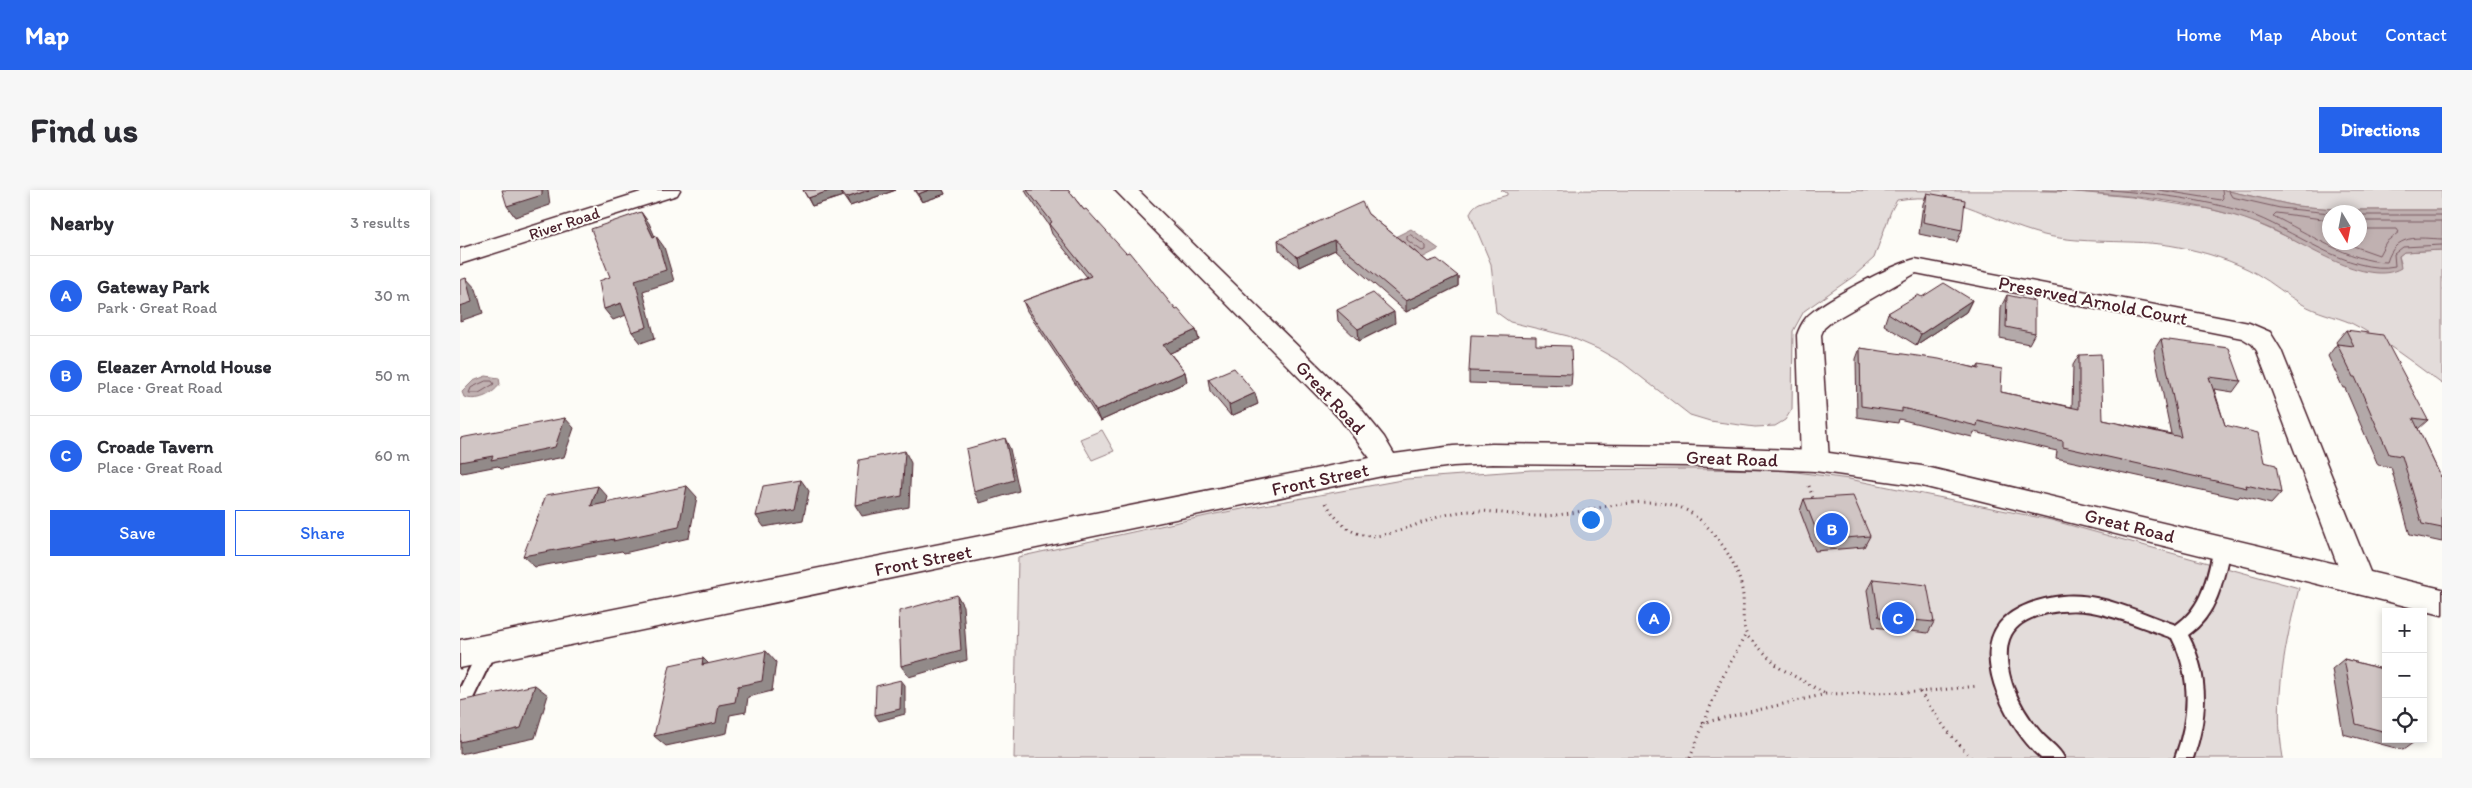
<!DOCTYPE html>
<html lang="en">
<head>
<meta charset="utf-8">
<style>
  body { margin:0; font-family:Itim,sans-serif; background:#f7f7f7; color:#2b2b33 }
  .controls { position:absolute; right:15px; bottom:15px; display:grid; overflow:hidden; border-radius:0px; box-shadow:0 2px 8px #0003 }
  .controls button { width:45px; height:45px; display:grid; place-items:center; padding:0; border:0; border-bottom:1px solid #e1e1e2; background:#fff; color:#2b2b33; font:25px sans-serif }
  .compass { position:absolute; left:1862px; top:15px; width:45px; height:45px; border-radius:50%; background:#fff; box-shadow:0 2px 8px #0003; rotate:170deg }
  .you { position:absolute; left:1130px; top:329px; width:18px; height:18px; margin:-12px; border:4px solid #fff; border-radius:50%; background:#1a73e8; box-shadow:0 0 0 8px #1a73e833 }
  .badge { display:grid; place-items:center; width:32px; height:32px; border-radius:50%; background:#2563eb; color:#fff; font-size:16px; font-weight:700 }
  .pin { position:absolute; translate:-50% -50%; border:2px solid #fff; box-shadow:0 1px 5px #0006 }
  .list { margin:0; padding:0; list-style:none }
  h2 { display:flex; justify-content:space-between; align-items:center; height:65px; margin:0; padding:0 20px; font-size:21px }
  h2 small { font-size:16px; font-weight:400; color:#7c7c81 }
  .list li { display:grid; grid-template-columns:32px 1fr auto; gap:15px; align-items:center; box-sizing:border-box; height:80px; padding:0 20px; border-top:1px solid #e1e1e2 }
  .list b { display:block; font-size:19px; white-space:nowrap }
  .list p { margin:0; font-size:16px; white-space:nowrap; color:#7c7c81 }
  .list em { font-size:16px; font-style:normal; color:#7c7c81 }
  .actions { display:flex; gap:10px; padding:15px 20px }
  .actions a { flex:1; padding:11px 0; border:1px solid #2563eb; border-radius:0px; text-align:center; font-size:18px; color:#2563eb }
  .actions .main { background:#2563eb; color:#fff }
  .icon { flex:none; width:28px; height:28px; fill:none; stroke:currentColor; stroke-width:2; stroke-linecap:round; stroke-linejoin:round }
  .map { position:relative; flex:none; width:1982px; height:568px; overflow:hidden; border-radius:0px }
  header { display:flex; align-items:center; gap:30px; box-sizing:border-box; height:70px; padding:0 25px; background:#2563eb; color:#fff }
  header strong { font-size:24px }
  nav { display:flex; gap:28px; margin-inline-start:auto; font-size:18px }
  .intro { display:flex; align-items:center; justify-content:space-between; box-sizing:border-box; height:120px; padding:0 30px }
  h1 { margin:0; font-size:35px }
  .button { padding:12px 22px; border-radius:0px; background:#2563eb; color:#fff; font-size:18px; font-weight:700 }
  main { display:flex; gap:30px; padding:0 30px }
  aside { flex:1; background:#fff; border-radius:0px; box-shadow:0 2px 8px #0003 }
  .map>svg:first-child { display:block }
  .green { fill:#e3dcda; stroke:#967e82 }
  .water { fill:#c0b1b1; stroke:#91777b; fill-rule:evenodd }
  .lines { fill:none; stroke-linecap:round; stroke-linejoin:round }
  .shore { stroke:#795961; stroke-width:1 }
  .lane-casing { stroke:#4a1f2b; stroke-width:4 }
  .street-casing { stroke:#4a1f2b; stroke-width:3 }
  .secondary-casing { stroke:#4a1f2b; stroke-width:3 }
  .path { stroke:#4a1f2b; stroke-width:3; stroke-dasharray:1 4.5; stroke-linecap:butt }
  .lane { fill:#fdfcf7; fill-rule:evenodd }
  .street { fill:#fdfcf7; fill-rule:evenodd }
  .secondary { fill:#fdfcf7; fill-rule:evenodd }
  .wall { fill:#b3a9a9; stroke:#4a1f2b }
  .shaded-wall { fill:#928a89; stroke:#4a1f2b }
  .building { fill:#d0c5c4; stroke:#4a1f2b }
  .labels { text-anchor:middle; stroke-width:4; stroke-linejoin:round; paint-order:stroke }
  .far-street-label { font-size:16px; fill:#4a1f2b; stroke:#fdfcf7 }
  .street-label { font-size:19px; fill:#4a1f2b; stroke:#fdfcf7 }
</style>
</head>
<body>
<header>
<strong>Map</strong>
<nav><a>Home</a><a>Map</a><a>About</a><a>Contact</a></nav>
</header>
<div class="intro"><h1>Find us</h1><a class="button">Directions</a></div>
<main>
<aside>
<h2>Nearby<small>3 results</small></h2>
<ul class="list">
<li><span class="badge">A</span><div><b>Gateway Park</b><p>Park · Great Road</p></div><em>30 m</em></li>
<li><span class="badge">B</span><div><b>Eleazer Arnold House</b><p>Place · Great Road</p></div><em>50 m</em></li>
<li><span class="badge">C</span><div><b>Croade Tavern</b><p>Place · Great Road</p></div><em>60 m</em></li>
</ul>
<div class="actions"><a class="main">Save</a><a>Share</a></div>
</aside>
<div class="map">
<svg width="1982" height="568" viewBox="0 0 1982 568">
  <rect width="100%" height="100%" fill="#fdfcf7"/>
  <filter id="ink" filterUnits="userSpaceOnUse"><feTurbulence type="fractalNoise" baseFrequency=".02" numOctaves="2"/><feDisplacementMap in="SourceGraphic" scale="10" xChannelSelector="R" yChannelSelector="G"/><feConvolveMatrix kernelMatrix="1 2 1 2 8 2 1 2 1" color-interpolation-filters="sRGB"/></filter>
  <g filter="url(#ink)">
    <!-- green -->
    <g class="green">
      <path d="M1041 0 1605 1 1672 7 1749 19 1785 28 1839 52 1941 73 1939 66 1944 62 1982 60V194C1953 173 1923 149 1891 133 1875 126 1857 123 1842 114 1826 105 1813 93 1797 84 1774 71 1745 62 1719 57 1671 47 1620 57 1573 42 1523 27 1494 0 1437 10L1431 21 1414 68 1394 86 1344 121 1333 141 1332 219 1325 230 1315 236 1295 237 1250 231 1230 225 1163 173 1138 159 1108 146 1050 132 1036 122 1031 74 1010 24C1014 9 1034 10 1047 5V3Z"/>
      <polygon points="1764,0 1982,0 1982,20 1887,20 1836,16"/>
      <polygon points="642,240 654,261 632,270 620,249"/>
      <path d="M1225 279 1321 280 1389 289 1591 330 1839 398C1825 455 1813 510 1823 568H554L558 367 755 324 947 289 1071 280Z"/>
    </g>
    <!-- water -->
    <g class="water">
      <path d="M1582 0H1764L1836 16 1887 20H1982V60L1944 62 1939 66 1941 78C1907 98 1843 53 1811 39 1743 9 1656 4 1582 0ZM1870 22H1900V52H1870Z"/>
      <polygon points="951,39 979,59 962,68 935,47"/>
      <path d="M26 186 39 188 40 194C32 205 17 212 4 207L2 202 13 191Z"/>
    </g>
    <g class="lines">
      <!-- shore -->
      <g class="shore">
        <path d="M1651 0C1696 4 1743 9 1787 23 1830 37 1890 86 1935 76L1934 64 1943 57 1982 55"/>
        <polyline points="1699,0 1761,10 1763,8 1762,0"/>
        <polyline points="1768,0 1772,7 1820,18 1870,23"/>
        <polyline points="1900,25 1982,25"/>
        <path d="M1870 30 1816 23 1813 26C1846 42 1890 72 1927 72 1936 43 1957 48 1982 49"/>
        <polyline points="1900,31 1982,31"/>
        <polygon points="951,45 966,56 966,60 962,61 947,50 947,46"/>
        <polyline points="1882,52 1919,65 1926,52 1939,42 1937,39 1900,39"/>
        <polygon points="26,191 32,191 34,194 19,203 9,203 11,198"/>
      </g>
      <defs>
        <g id="lane">
          <path d="M1762 352 1768 354 1770 358C1763 391 1757 425 1728 445 1749 485 1748 526 1733 568H1715C1730 528 1732 487 1712 448 1686 439 1660 427 1632 422 1609 418 1564 421 1551 445 1543 460 1548 483 1553 497 1560 515 1571 532 1584 546 1591 553 1600 559 1604 568H1581C1551 542 1510 470 1540 433 1554 416 1582 408 1602 406 1641 402 1680 423 1716 435 1743 416 1747 388 1754 358L1756 354Z"/>
          <polygon points="28,451 34,453 37,458 6,523 0,525 0,498 22,453"/>
        </g>
        <path id="street" d="M1455 69 1789 133 1810 142 1821 160 1914 392 1910 401 1899 404 1888 401 1884 392 1797 161 1792 154 1782 148 1456 83 1371 132 1364 138 1361 145 1369 271 1365 278 1355 281 1345 278 1341 271 1337 145C1339 139 1342 133 1346 128 1361 111 1432 75 1455 69Z"/>
        <g id="secondary">
          <polygon points="187,0 220,0 217,5 0,74 0,59"/>
          <polygon points="655,0 678,0 898,215 924,247 934,264 993,256 1032,254 1229,256 1355,261 1462,276 1982,399 1982,425 1462,296 1355,281 1229,276 1032,274 993,276 927,285 0,478 0,450 910,268 880,229"/>
        </g>
      </defs>
      <!-- lane casing -->
      <use href="#lane" class="lane-casing"/>
      <!-- street casing -->
      <use href="#street" class="street-casing"/>
      <!-- secondary casing -->
      <use href="#secondary" class="secondary-casing"/>
      <!-- path -->
      <g class="path">
        <polyline points="1349,296 1354,312"/>
        <path d="M866 313C903 377 948 329 1000 322 1028 318 1055 327 1083 326 1130 325 1198 294 1238 328 1260 347 1280 377 1283 406 1284 418 1281 436 1288 447L1320 478 1366 504"/>
        <polyline points="1460,502 1485,538 1511,568"/>
        <polyline points="1242,533 1366,504 1460,502 1518,496"/>
        <polyline points="1230,568 1260,492 1286,444"/>
      </g>
      <!-- lane -->
      <use href="#lane" class="lane"/>
      <!-- street -->
      <use href="#street" class="street"/>
      <!-- secondary -->
      <use href="#secondary" class="secondary"/>
    </g>
    <!-- wall -->
    <g class="wall">
      <polygon points="343,0 436,0 390,16 383,6 352,16"/>
      <polygon points="454,0 483,0 485,4 462,12"/>
      <polygon points="565,0 608,0 624,20 716,120 736,140 739,150 710,163 725,182 727,192 640,231 567,121 563,111 627,87 592,44 589,35 567,4"/>
      <polygon points="1467,3 1502,40 1497,52 1459,44 1463,14"/>
      <polygon points="908,24 968,72 998,86 998,96 946,122 875,60 839,77 819,60 818,50"/>
      <polygon points="1547,105 1575,143 1569,154 1540,148 1541,117"/>
      <polygon points="1462,107 1512,110 1506,122 1456,155 1424,135 1428,123"/>
      <polygon points="877,120 935,133 899,151 878,131"/>
      <polygon points="1886,140 1968,230 1958,239 1981,287 1982,287 1982,352 1950,345 1931,277 1918,275 1885,198 1883,198 1868,166 1877,154 1876,152"/>
      <polygon points="1701,149 1781,191 1773,202 1754,199 1765,235 1804,272 1821,303 1811,314 1780,306 1778,308 1596,268 1597,261 1514,242 1512,247 1439,229 1438,233 1397,227 1396,169 1400,158 1517,178 1519,175 1541,202 1612,217 1613,175 1619,165 1643,230 1711,244 1694,160"/>
      <polygon points="1076,155 1112,184 1111,196 1009,193 1009,181"/>
      <polygon points="748,189 798,214 771,226 750,201"/>
      <polygon points="1344,309 1410,346 1404,357 1355,361 1340,321"/>
      <polygon points="1413,389 1474,432 1468,443 1413,437 1407,400"/>
      <polygon points="1884,469 1926,480 1926,549 1956,549 1957,550 1943,560 1883,544 1872,479"/>
    </g>
    <!-- shaded-wall -->
    <g class="shaded-wall">
      <polygon points="82,0 88,0 90,15 55,27 47,16"/>
      <polygon points="372,0 380,0 383,6 352,16 348,8"/>
      <polygon points="409,0 436,0 390,16 386,8"/>
      <polygon points="469,0 483,0 485,4 462,12 458,4"/>
      <polygon points="181,22 189,33 199,56 196,46 204,57 214,91 183,101 195,148 181,153 172,142 175,90 193,47"/>
      <polygon points="874,50 875,60 839,77 837,67"/>
      <polygon points="998,86 998,96 946,122 946,111"/>
      <polygon points="6,88 16,99 23,123 0,131 0,116"/>
      <polygon points="1512,110 1506,122 1456,155 1461,144"/>
      <polygon points="161,113 169,124 153,130 144,119"/>
      <polygon points="934,122 935,133 899,151 898,139"/>
      <polygon points="736,140 739,150 706,165 703,155"/>
      <polygon points="725,182 727,192 640,231 636,221"/>
      <polygon points="795,203 798,214 771,226 769,215"/>
      <polygon points="105,228 114,238 104,267 41,279 38,276 2,283 0,281 0,272"/>
      <polygon points="545,248 550,259 559,301 520,313 514,302"/>
      <polygon points="445,261 451,273 449,317 402,326 395,315"/>
      <polygon points="341,290 349,301 343,330 304,337 296,326"/>
      <polygon points="138,296 148,307 142,327 131,316"/>
      <polygon points="227,296 237,307 229,348 164,363 162,361 75,377 63,366"/>
      <polygon points="497,405 503,416 507,470 449,487 441,476"/>
      <polygon points="306,461 316,472 312,501 288,507 286,522 270,525 267,543 206,556 194,546 259,515 278,496"/>
      <polygon points="243,468 253,478 242,475"/>
      <polygon points="441,490 445,495 445,524 419,531 415,525"/>
      <polygon points="75,495 88,505 75,548 0,564 0,552"/>
    </g>
    <!-- building -->
    <g class="building">
      <polygon points="42,0 82,0 82,5 47,16"/>
      <polygon points="343,0 372,0 348,8"/>
      <polygon points="380,0 409,0 386,8"/>
      <polygon points="456,0 469,0 458,4"/>
      <polygon points="567,0 608,0 624,20 626,19 666,63 669,62 716,120 718,119 736,140 703,155 725,182 636,221 563,111 631,86 589,34 592,32"/>
      <polygon points="1467,3 1505,10 1502,40 1463,32"/>
      <polygon points="902,12 908,24 968,72 977,69 998,86 946,111 874,50 837,67 818,50"/>
      <polygon points="181,22 193,47 196,46 206,80 175,90 187,137 172,142 161,113 144,119 139,91 150,87 131,39"/>
      <polygon points="6,88 12,112 0,116 0,90"/>
      <polygon points="1484,93 1512,110 1461,144 1428,123 1458,105 1462,107"/>
      <polygon points="913,103 934,122 898,139 877,120"/>
      <polygon points="1547,105 1575,111 1575,143 1546,137"/>
      <polygon points="1886,140 1923,145 1968,230 1953,228 1981,287 1982,287 1982,338 1962,334 1942,266 1929,264 1895,187 1893,187 1877,154 1894,156"/>
      <polygon points="1011,145 1076,147 1076,155 1111,156 1112,184 1009,181"/>
      <polygon points="1701,149 1769,158 1781,191 1749,187 1765,235 1798,243 1804,272 1816,275 1821,303 1786,295 1787,298 1603,257 1603,251 1518,231 1517,236 1442,218 1442,222 1401,216 1400,158 1479,169 1519,179 1519,175 1542,179 1541,202 1619,219 1619,165 1641,164 1643,230 1721,247"/>
      <polygon points="774,178 795,203 769,215 748,189"/>
      <polygon points="105,228 95,257 31,270 33,266 0,272 0,248"/>
      <polygon points="545,248 554,290 514,302 506,259"/>
      <polygon points="445,261 442,306 395,315 399,270"/>
      <polygon points="341,290 335,319 296,326 303,296"/>
      <polygon points="138,296 131,316 227,296 219,337 153,351 154,349 63,366 86,305"/>
      <polygon points="1393,306 1410,346 1360,350 1344,309"/>
      <polygon points="1413,389 1467,395 1474,432 1419,427"/>
      <polygon points="497,405 501,460 441,476 439,421"/>
      <polygon points="306,461 302,491 278,496 275,512 259,515 256,533 194,546 210,475 243,468 242,475"/>
      <polygon points="1884,469 1926,480 1926,542 1896,534"/>
      <polygon points="441,490 440,519 415,525 416,496"/>
      <polygon points="75,495 61,538 0,552 0,511"/>
    </g>
  </g>
  <g class="labels">
    <!-- far-street labels -->
    <g class="far-street-label">
      <text transform="translate(104 33) rotate(-18)" y="6">River Road</text>
    </g>
    <!-- street labels -->
    <g class="street-label">
      <text transform="translate(1633 110) rotate(11)" y="7">Preserved Arnold Court</text>
      <text transform="translate(871 207) rotate(47)" y="7">Great Road</text>
      <text transform="translate(1272 268) rotate(2)" y="7">Great Road</text>
      <text transform="translate(860 289) rotate(-12)" y="7">Front Street</text>
      <text transform="translate(1670 335) rotate(14)" y="7">Great Road</text>
      <text transform="translate(463 370) rotate(-11)" y="7">Front Street</text>
    </g>
  </g>
</svg>
<div class="controls">
<button>+</button>
<button>−</button>
<button><svg class="icon" aria-label="locate" viewBox="0 0 24 24"><circle cx="12" cy="12" r="6"/><path d="M12 2v4M12 18v4M2 12h4M18 12h4"/></svg></button>
</div>
<svg class="compass" viewBox="-18 -18 36 36"><path d="M0-13l5 13h-10z" fill="#e53935"/><path d="M0 13l5-13h-10z" fill="#7c7c81"/></svg>
<div class="you"></div>
<div class="pin badge" style="left:1194px;top:428px">A</div>
<div class="pin badge" style="left:1372px;top:339px">B</div>
<div class="pin badge" style="left:1438px;top:428px">C</div>
</div>
</main>
</body>
</html>
